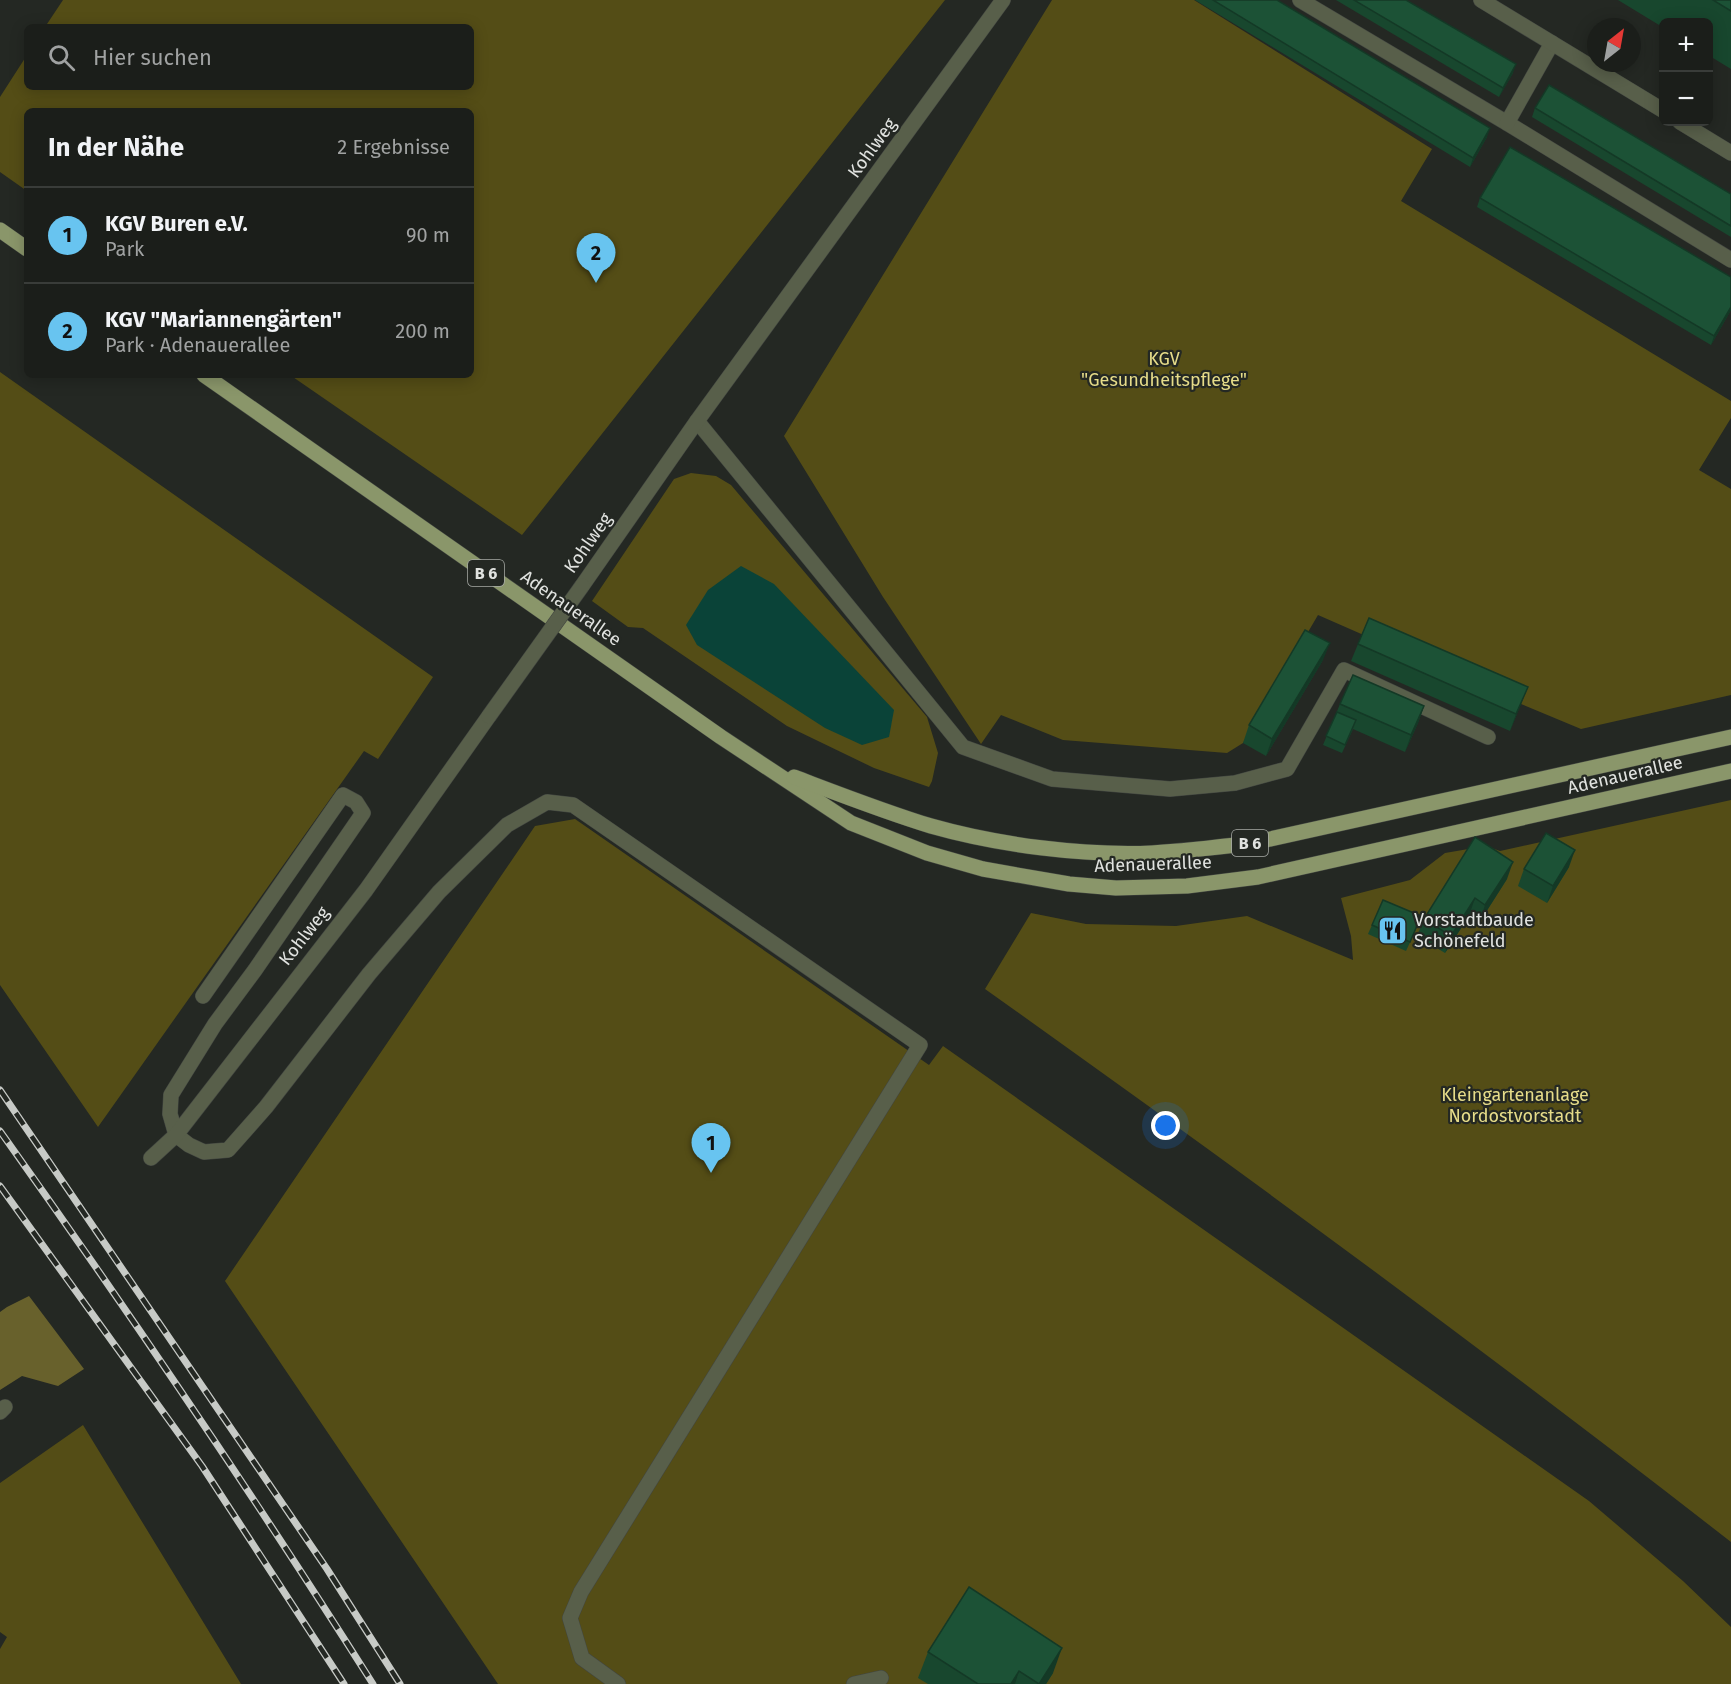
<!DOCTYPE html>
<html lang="de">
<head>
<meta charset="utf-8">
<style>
  body { margin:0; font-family:"Fira Sans",sans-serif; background:#242723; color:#f1f3f6 }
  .controls { position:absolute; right:18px; top:18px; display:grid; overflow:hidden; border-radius:9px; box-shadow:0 3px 15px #0003 }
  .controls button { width:54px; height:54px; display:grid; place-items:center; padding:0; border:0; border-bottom:2px solid #393c39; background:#1b1e1a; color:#f1f3f6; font:30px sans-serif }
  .compass { position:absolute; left:1587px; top:18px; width:54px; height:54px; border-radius:50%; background:#1b1e1a; box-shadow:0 3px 15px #0003; rotate:31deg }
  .you { position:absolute; left:1166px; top:1126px; width:21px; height:21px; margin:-15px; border:4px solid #fff; border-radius:50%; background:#1a73e8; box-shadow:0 0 0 9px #1a73e833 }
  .badge { display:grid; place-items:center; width:39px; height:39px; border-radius:50%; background:#68c4f0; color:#111; font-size:20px; font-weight:700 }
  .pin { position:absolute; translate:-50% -50px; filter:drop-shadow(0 2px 3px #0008) }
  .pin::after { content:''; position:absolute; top:32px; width:21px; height:18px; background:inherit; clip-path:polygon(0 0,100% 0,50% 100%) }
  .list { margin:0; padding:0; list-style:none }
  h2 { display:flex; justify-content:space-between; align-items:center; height:78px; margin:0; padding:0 24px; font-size:26px }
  h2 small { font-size:20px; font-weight:400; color:#a0a2a2 }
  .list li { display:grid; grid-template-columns:39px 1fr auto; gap:18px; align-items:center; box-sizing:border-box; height:96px; padding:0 24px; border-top:2px solid #393c39 }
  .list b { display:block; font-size:22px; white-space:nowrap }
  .list p { margin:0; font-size:20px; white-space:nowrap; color:#a0a2a2 }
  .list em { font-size:20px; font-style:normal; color:#a0a2a2 }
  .icon { flex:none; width:33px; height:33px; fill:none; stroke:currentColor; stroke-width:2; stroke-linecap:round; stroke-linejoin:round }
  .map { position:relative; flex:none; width:1731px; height:1684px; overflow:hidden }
  .search { position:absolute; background:#1b1e1a; box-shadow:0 3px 15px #0003; left:24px; top:24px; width:450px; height:66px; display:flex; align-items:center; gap:15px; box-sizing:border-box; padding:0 21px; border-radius:9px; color:#a0a2a2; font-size:22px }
  .panel { position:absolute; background:#1b1e1a; box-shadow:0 3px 15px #0003; left:24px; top:108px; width:450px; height:270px; border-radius:9px }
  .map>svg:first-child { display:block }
  .green { fill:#544d16 }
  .forest { fill:#68612c }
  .water { fill:#0a4338 }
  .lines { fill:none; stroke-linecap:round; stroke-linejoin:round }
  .lane-casing { stroke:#424641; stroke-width:16 }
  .street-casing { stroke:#424641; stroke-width:16 }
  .primary-casing { stroke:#424641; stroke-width:16 }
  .lane { stroke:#585f4a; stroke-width:15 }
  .street { stroke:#585f4a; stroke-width:15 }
  .primary { stroke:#8a966a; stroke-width:15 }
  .rail-casing { stroke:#c7cac6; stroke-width:7 }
  .rail { stroke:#242823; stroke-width:4.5; stroke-dasharray:14; stroke-linecap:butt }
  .lane-bridge-casing { stroke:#424641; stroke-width:16; stroke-linecap:butt }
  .lane-bridge { stroke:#585f4a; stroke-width:15 }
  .wall { fill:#18472e }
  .shaded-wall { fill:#143926 }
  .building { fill:#1c5236; stroke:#143926; stroke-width:1.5 }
  .labels { text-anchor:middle; stroke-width:4.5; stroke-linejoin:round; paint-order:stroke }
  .shield { fill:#242823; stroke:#a8aba7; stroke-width:1.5 }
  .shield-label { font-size:16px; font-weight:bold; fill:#e1e3e0 }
  .street-label { font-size:18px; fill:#e1e3e0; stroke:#242823 }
  .park-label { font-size:18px; fill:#e6dc89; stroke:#242823 }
  .poi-label { font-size:18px; fill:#e1e3e0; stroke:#242823; text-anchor:start }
</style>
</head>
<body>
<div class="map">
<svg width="1731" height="1684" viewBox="0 0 1731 1684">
  <rect width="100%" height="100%" fill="#242823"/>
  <!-- green -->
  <g class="green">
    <polygon points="63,0 945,0 522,535 290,375 471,375 471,111 27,111 27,191 0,172 0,97 27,55 27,87 471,87 471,27 45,27"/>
    <polygon points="1052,0 1194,0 1432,149 1401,201 1731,401 1731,418 1699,470 1731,489 1731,695 1581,729 1521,704 1318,615 1243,743 1227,753 1063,740 1001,715 981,744 883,597 784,436"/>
    <polygon points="0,372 433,677 378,759 364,751 98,1127 0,985"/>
    <polygon points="691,473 716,476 731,485 927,717 938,753 932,781 929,787 874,768 787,726 643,628 628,627 592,601 674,479"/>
    <path d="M1731 800V1542C1487 1352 1237 1168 985 989L1031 913 1086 924 1176 926 1247 916 1353 960 1351 936 1341 898 1410 880 1445 853 1486 846 1500 851Z"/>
    <polygon points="575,819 929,1065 943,1046 1589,1501 1683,1581 1731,1627 1731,1684 498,1684 225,1281 535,826"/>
    <polygon points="83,1425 241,1684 0,1684 0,1649 7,1637 0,1632 0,1483"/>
  </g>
  <!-- forest -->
  <polygon class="forest" points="29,1296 84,1369 58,1386 22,1376 0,1390 0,1312 7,1307"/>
  <!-- water -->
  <polygon class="water" points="741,566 774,584 894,710 889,737 862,745 825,728 697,645 686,625 708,590"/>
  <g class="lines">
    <defs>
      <g id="lane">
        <polyline points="1300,0 1507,123 1731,260"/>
        <polyline points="1507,123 1552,43"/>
        <polyline points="697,421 963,747 1052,779 1170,789 1235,783 1287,769 1344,670 1488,737"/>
        <polyline points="582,586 697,421 1003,0"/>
        <polyline points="203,996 343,795 356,802 363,813 255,970 215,1024 171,1095 170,1114 176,1135 189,1145 204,1152 228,1150 266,1107 369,974 439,892 507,825 547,802 573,805 920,1045 581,1592 570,1618 582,1658 618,1684"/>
        <polyline points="151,1158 176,1135 366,890 489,716"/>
        <polyline points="0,1412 5,1407"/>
        <polyline points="854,1684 881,1678"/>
      </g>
      <g id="street">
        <polyline points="1481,0 1664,111"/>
        <polyline points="1680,122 1731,153"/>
      </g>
      <g id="primary">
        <polyline points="0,230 27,249"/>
        <polyline points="204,375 721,737 851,823 927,853 983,869 1069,884 1116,888 1187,886 1258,877 1731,771"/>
        <path d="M794 777C839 794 885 812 931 826 998 845 1083 856 1152 853 1186 851 1219 847 1252 843L1731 737"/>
      </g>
    </defs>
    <!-- lane casing -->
    <use href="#lane" class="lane-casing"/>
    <!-- street casing -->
    <use href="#street" class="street-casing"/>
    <!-- primary casing -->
    <use href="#primary" class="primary-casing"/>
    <!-- lane -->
    <use href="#lane" class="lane"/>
    <!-- street -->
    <use href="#street" class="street"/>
    <!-- primary -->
    <use href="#primary" class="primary"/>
    <defs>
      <g id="rail">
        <polyline points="0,1090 327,1569 400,1684"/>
        <path d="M0 1131C129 1312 254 1496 373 1684"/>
        <polyline points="0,1186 202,1466 344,1684"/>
      </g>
    </defs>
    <!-- rail casing -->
    <use href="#rail" class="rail-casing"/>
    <!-- rail -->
    <use href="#rail" class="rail"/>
    <defs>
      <polyline id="lane-bridge" points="489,716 582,586"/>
    </defs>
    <!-- lane-bridge casing -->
    <use href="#lane-bridge" class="lane-bridge-casing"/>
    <!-- lane-bridge -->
    <use href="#lane-bridge" class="lane-bridge"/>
  </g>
  <!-- wall -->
  <g class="wall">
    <polygon points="1195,0 1277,0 1487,137 1470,167"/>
    <polygon points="1336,0 1406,0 1513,73 1499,97"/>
    <polygon points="1618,0 1731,0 1731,69 1708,55 1708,22 1664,22 1664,28"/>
    <polygon points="1535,108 1731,194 1731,237 1532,117"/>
    <polygon points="1480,198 1731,310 1711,345 1477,207"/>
    <polygon points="1358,644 1521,704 1510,731 1351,661"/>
    <polygon points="1323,660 1266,756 1243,743 1249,725"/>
    <polygon points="1340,704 1424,706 1418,723 1405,752 1353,729 1342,753 1323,745"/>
    <polygon points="1569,867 1547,903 1518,886 1524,869"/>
    <polygon points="1507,879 1479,923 1469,916 1445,953 1417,936 1424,919"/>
    <polygon points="1372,925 1418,925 1406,951 1368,934"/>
    <polygon points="928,1652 1053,1673 1046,1684 928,1684 918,1678"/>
  </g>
  <!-- shaded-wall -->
  <g class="shaded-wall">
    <polygon points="1516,64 1513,73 1499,97 1503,88"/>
    <polygon points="1490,128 1487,137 1470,167 1473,158"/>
    <polygon points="1731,307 1731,310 1711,345 1714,336"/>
    <polygon points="1330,643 1323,660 1266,756 1272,739"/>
    <polygon points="1528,687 1521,704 1510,731 1516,714"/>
    <polygon points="1424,706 1418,723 1405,752 1411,735"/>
    <polygon points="1575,850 1569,867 1547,903 1553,886"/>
    <polygon points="1513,862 1507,879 1479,923 1485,905"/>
    <polygon points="1475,898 1469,916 1445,953 1451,936"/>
    <polygon points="1062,1648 1053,1673 1046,1684 1039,1684"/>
    <polygon points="1019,1671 1015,1684 1011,1684"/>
  </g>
  <!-- building -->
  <g class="building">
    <polygon points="1213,0 1277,0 1490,128 1473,158"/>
    <polygon points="1354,0 1406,0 1516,64 1503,88"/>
    <polygon points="1713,0 1731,0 1731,11"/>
    <polygon points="1549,85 1731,194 1731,226 1535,108"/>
    <polygon points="1510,147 1731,277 1731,307 1714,336 1480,198"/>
    <polygon points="1369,618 1528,687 1516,714 1358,644"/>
    <polygon points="1305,630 1330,643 1272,739 1249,725"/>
    <polygon points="1353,675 1424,706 1411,735 1340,704"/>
    <polygon points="1337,712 1356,720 1345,745 1326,736"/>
    <polygon points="1546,833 1575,850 1553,886 1524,869"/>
    <polygon points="1475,837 1513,862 1485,905 1475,898 1451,936 1424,919"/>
    <polygon points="1383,900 1421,916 1410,942 1372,925"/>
    <polygon points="969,1587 1062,1648 1039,1684 1019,1671 1011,1684 978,1684 928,1652"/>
  </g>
  <!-- icons -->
  <defs>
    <symbol id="restaurant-square" viewBox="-11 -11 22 22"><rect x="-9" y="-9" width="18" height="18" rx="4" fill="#68c4f0" stroke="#242823"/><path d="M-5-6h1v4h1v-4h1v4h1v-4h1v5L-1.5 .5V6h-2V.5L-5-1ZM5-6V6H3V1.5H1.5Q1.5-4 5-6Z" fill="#111"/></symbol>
  </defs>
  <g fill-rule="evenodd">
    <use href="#restaurant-square" x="1376" y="914" width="33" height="33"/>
  </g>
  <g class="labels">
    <!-- shield labels -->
    <g class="shield">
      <rect x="468" y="560" width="36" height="26" rx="4.5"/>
      <rect x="1232" y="830" width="36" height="26" rx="4.5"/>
    </g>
    <g class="shield-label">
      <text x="486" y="579">B 6</text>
      <text x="1250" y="849">B 6</text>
    </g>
    <!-- street labels -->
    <g class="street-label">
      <text transform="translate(872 148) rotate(-54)" y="6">Kohlweg</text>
      <text transform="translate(588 543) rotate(-55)" y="6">Kohlweg</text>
      <text transform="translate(571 608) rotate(35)" y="6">Adenauerallee</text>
      <text transform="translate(1625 775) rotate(-13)" y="6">Adenauerallee</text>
      <text transform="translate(1153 864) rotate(-2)" y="6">Adenauerallee</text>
      <text transform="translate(304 936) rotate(-52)" y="6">Kohlweg</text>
    </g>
    <!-- park labels -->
    <g class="park-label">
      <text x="1164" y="365">KGV<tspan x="1164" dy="21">"Gesundheitspflege"</tspan></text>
      <text x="1515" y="1101">Kleingartenanlage<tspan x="1515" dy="21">Nordostvorstadt</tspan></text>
    </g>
    <!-- poi labels -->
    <g class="poi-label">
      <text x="1414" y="926">Vorstadtbaude<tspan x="1414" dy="21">Schönefeld</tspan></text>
    </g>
  </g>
</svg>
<div class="controls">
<button>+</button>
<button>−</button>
</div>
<svg class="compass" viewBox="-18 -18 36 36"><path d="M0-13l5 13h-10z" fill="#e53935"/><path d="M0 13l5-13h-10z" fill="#a0a2a2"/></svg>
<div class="you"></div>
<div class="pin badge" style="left:711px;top:1173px">1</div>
<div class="pin badge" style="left:596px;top:283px">2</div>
<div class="search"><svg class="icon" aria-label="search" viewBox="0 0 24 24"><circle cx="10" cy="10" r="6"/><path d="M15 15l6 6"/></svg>Hier suchen</div>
<section class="panel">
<h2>In der Nähe<small>2 Ergebnisse</small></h2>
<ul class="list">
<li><span class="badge">1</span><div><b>KGV Buren e.V.</b><p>Park</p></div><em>90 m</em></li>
<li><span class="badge">2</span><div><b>KGV &quot;Mariannengärten&quot;</b><p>Park · Adenauerallee</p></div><em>200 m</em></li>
</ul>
</section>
</div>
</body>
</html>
